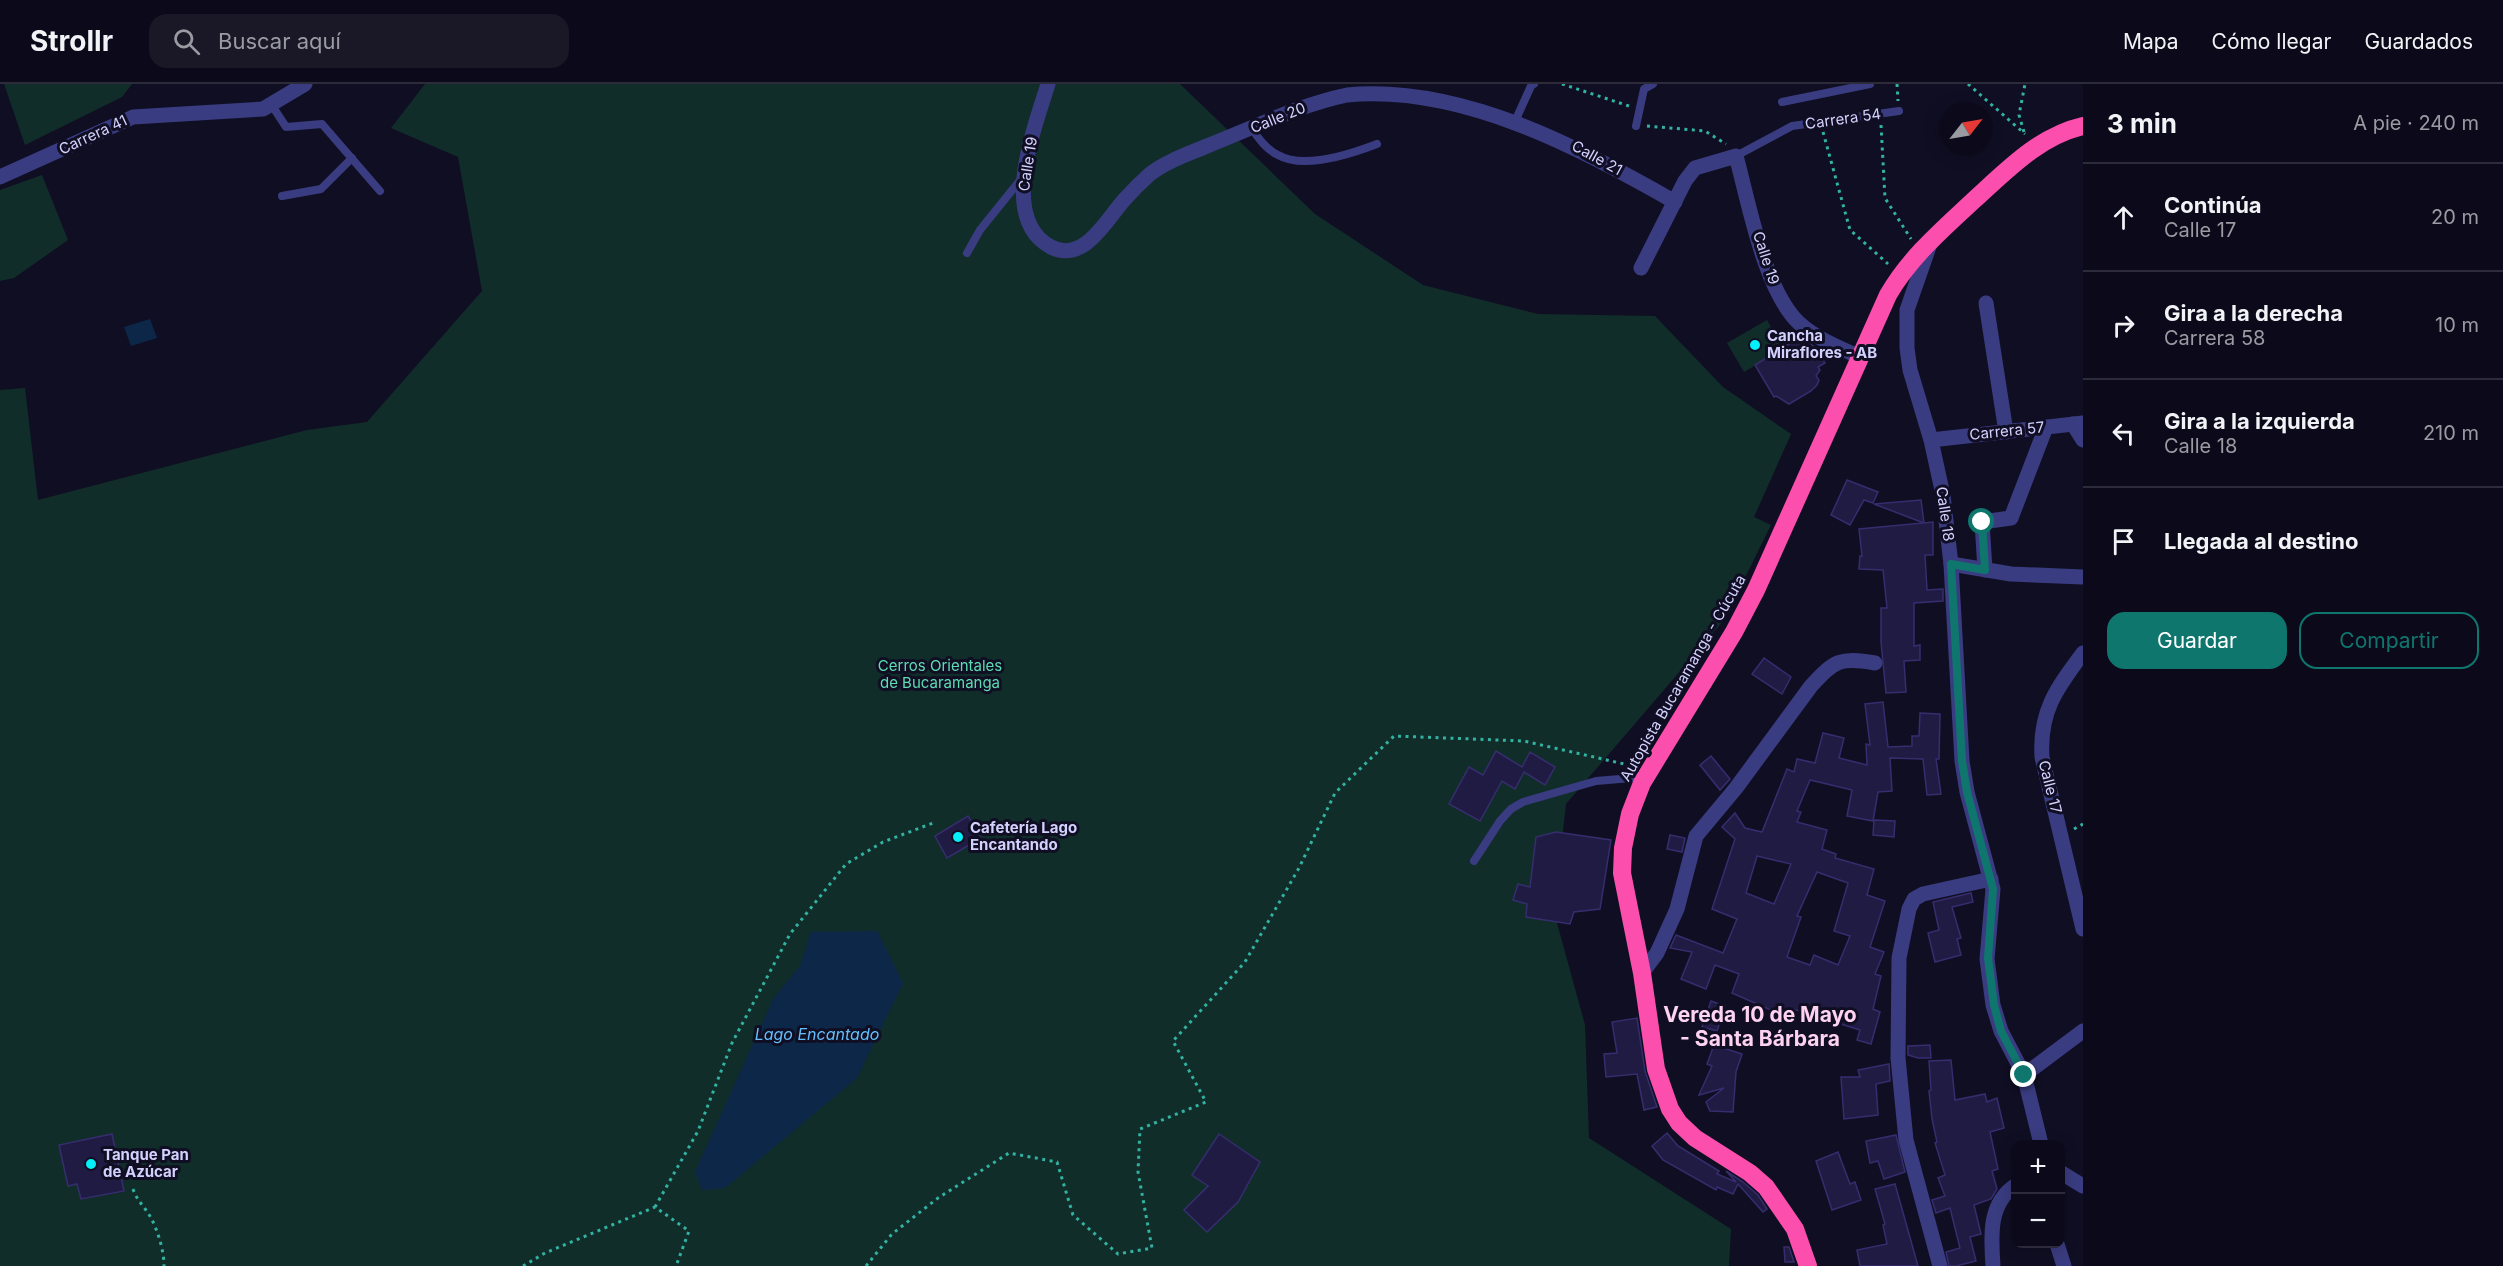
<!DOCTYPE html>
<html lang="es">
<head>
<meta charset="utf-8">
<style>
  body { margin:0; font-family:Inter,sans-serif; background:#1a1827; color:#f1f3f6 }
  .controls { position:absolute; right:18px; bottom:18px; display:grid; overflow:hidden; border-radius:12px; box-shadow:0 3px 15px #0003 }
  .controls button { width:54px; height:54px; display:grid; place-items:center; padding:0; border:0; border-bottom:2px solid #2c2b39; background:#0c0a1a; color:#f1f3f6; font:30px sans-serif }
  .compass { position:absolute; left:1939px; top:18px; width:54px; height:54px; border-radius:50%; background:#0c0a1a; box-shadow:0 3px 15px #0003; rotate:59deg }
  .stop { position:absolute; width:18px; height:18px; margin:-14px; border:4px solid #0f766e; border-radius:50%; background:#fff }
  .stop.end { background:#0f766e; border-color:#fff; box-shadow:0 2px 6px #0008 }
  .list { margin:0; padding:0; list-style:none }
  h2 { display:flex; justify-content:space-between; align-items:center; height:78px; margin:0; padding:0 24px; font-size:26px }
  h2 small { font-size:20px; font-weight:400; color:#9a9aa2 }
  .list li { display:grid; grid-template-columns:39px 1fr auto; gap:18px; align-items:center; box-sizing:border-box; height:108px; padding:0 24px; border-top:2px solid #2c2b39 }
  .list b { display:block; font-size:22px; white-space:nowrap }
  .list p { margin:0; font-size:20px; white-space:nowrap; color:#9a9aa2 }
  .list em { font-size:20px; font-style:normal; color:#9a9aa2 }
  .actions { display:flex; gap:12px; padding:18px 24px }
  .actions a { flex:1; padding:14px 0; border:2px solid #0f766e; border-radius:18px; text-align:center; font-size:21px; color:#0f766e }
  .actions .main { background:#0f766e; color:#fff }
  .icon { flex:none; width:33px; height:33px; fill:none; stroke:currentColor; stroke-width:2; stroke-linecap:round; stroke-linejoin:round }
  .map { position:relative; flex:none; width:2083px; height:1182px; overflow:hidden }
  header { display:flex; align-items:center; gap:36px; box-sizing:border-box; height:84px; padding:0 30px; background:#0c0a1a; border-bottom:2px solid #2c2b39 }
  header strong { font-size:28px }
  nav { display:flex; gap:33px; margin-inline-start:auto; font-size:21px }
  .search { width:420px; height:54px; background:#1a1827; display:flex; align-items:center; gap:15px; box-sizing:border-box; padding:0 21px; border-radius:18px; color:#9a9aa2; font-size:22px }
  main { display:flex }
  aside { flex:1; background:#0c0a1a }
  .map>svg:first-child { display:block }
  .green { fill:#112d2a }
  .water { fill:#0d2748 }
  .building { fill:#201b43; stroke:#362d6f; stroke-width:1.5; fill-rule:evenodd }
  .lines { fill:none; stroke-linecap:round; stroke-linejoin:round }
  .path { stroke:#31b2a2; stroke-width:3; stroke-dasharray:3 4.5; stroke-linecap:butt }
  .lane { stroke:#3a3c81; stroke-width:8 }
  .street { stroke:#3a3c81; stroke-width:15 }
  .highway { stroke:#fc4ead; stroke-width:18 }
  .route { stroke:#0f766e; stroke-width:8 }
  .poi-dot { fill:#04eff7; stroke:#100e23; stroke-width:2 }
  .labels { text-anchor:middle; stroke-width:6; stroke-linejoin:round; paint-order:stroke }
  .street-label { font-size:15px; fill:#d3d1fe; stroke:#100e23 }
  .poi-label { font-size:15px; font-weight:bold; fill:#d3d1fe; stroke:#100e23; text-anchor:start }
  .park-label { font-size:15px; fill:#5eddb4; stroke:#100e23 }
  .water-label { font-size:16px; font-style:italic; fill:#61bffc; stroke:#100e23 }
  .district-label { font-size:21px; font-weight:bold; fill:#fed3f1; stroke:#100e23 }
</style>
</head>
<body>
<header>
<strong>Strollr</strong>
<div class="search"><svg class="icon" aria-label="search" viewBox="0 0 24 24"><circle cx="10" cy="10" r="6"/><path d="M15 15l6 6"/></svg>Buscar aquí</div>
<nav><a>Mapa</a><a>Cómo llegar</a><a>Guardados</a></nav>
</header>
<main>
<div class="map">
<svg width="2083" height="1182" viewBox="0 0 2083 1182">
  <rect width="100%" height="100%" fill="#100e23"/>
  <!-- green -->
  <g class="green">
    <polygon points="4,0 132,0 122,13 25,61"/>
    <polygon points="425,0 1180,0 1315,130 1423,201 1538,230 1655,232 1723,303 1791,350 1754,433 1771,441 1724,536 1566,720 1554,828 1585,941 1589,1054 1731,1145 1729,1182 0,1182 0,306 25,304 38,416 307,346 367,338 482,207 458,73 391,44"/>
    <polygon points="42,91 68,156 14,194 0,197 0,106"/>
    <polygon points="1767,236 1783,265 1744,288 1727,259"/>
  </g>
  <!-- water -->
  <g class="water">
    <polygon points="150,235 157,254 131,262 124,243"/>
    <polygon points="877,847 903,899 857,994 725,1104 702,1106 695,1088 773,915 800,882 811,848"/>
  </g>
  <!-- building -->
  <g class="building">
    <polygon points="1800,253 1815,263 1825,279 1818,283 1820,286 1816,292 1819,296 1817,301 1811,307 1789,320 1776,312 1774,313 1755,281"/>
    <polygon points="1847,396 1878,408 1873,419 1864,416 1850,441 1831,431"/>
    <polygon points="1921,416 1924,439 1874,420"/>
    <polygon points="1933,438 1933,471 1925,471 1927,506 1943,505 1943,517 1914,519 1914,562 1920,561 1920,576 1904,577 1906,608 1886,609 1881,558 1881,524 1887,524 1883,486 1859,485 1860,472 1862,472 1859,445"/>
    <polygon points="1764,574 1791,593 1782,610 1752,590"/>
    <path d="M1883 618 1888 663 1912 662V652H1919L1920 629 1940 630 1939 675H1936L1941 710 1927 711 1923 675 1890 674 1892 707 1878 708 1873 737 1847 732 1852 706 1810 696 1797 727 1801 728 1797 738 1827 746 1822 765 1836 770 1835 774 1874 785 1867 811 1885 817 1870 863 1884 868 1875 890 1881 892 1873 925 1880 928 1871 960 1857 956 1860 946 1793 925 1791 931 1774 925 1773 927 1732 909 1739 890 1715 881 1706 905 1681 895 1692 868 1670 864 1676 851 1723 869 1737 835 1712 825 1735 755 1722 743 1735 729 1745 744 1762 748 1787 685 1794 688 1797 675 1815 679 1823 649 1844 654 1839 674 1867 681 1866 660 1870 661 1865 620ZM1757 772 1791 780 1774 820 1746 809ZM1817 788 1848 799 1834 847 1850 852 1838 881 1814 871 1810 881 1787 873 1801 833 1797 832Z"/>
    <polygon points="1496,667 1522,683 1530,668 1555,683 1545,701 1524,688 1515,705 1502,697 1480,737 1449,720 1469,683 1483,691"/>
    <polygon points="1711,672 1730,695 1720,706 1700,681"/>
    <polygon points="968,732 981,754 947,774 935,752"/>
    <polygon points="1874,736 1895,737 1894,753 1873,751"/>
    <polygon points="1556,748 1611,756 1600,825 1574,828 1570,840 1526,833 1527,820 1513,816 1518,800 1530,803 1536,753"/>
    <polygon points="1670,751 1685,754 1682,768 1667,765"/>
    <polygon points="1971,809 1973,818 1952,823 1961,854 1957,855 1961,871 1935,878 1928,849 1939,846 1933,818"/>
    <polygon points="1711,917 1725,922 1717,947 1702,943"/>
    <polygon points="1637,934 1645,987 1657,1023 1644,1026 1637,990 1606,993 1604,970 1617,969 1612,938"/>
    <polygon points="1714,961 1742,970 1736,988 1733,1028 1710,1027 1706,1018 1724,1004 1699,1011 1712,982 1707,980"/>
    <polygon points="1930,961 1931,974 1918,974 1908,971 1908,962"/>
    <polygon points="1951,976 1955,1016 1985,1010 1987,1018 1997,1014 2004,1044 1990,1048 1998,1085 1992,1087 1997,1105 1991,1115 1974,1121 1981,1150 1970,1153 1976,1177 1956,1182 1949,1182 1946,1168 1960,1164 1950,1124 1936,1129 1932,1116 1945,1112 1938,1094 1945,1091 1935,1059 1937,1058 1932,1035 1929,1007 1931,1006 1929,977"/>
    <polygon points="1889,980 1890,997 1876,1000 1878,1031 1844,1035 1841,993 1860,993 1858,986"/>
    <polygon points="1667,1049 1678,1062 1719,1087 1717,1090 1736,1098 1726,1087 1743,1098 1758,1111 1767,1125 1763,1128 1738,1100 1733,1110 1717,1103 1716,1106 1663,1076 1652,1062"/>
    <polygon points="112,1050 124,1107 81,1115 77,1100 68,1102 59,1061"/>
    <polygon points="1219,1050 1260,1078 1238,1118 1207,1148 1184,1126 1208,1102 1192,1091"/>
    <polygon points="1896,1051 1905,1088 1884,1095 1878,1077 1870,1079 1866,1057"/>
    <polygon points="1838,1068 1850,1100 1855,1098 1861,1116 1832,1126 1816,1077"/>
    <polygon points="1895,1100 1918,1182 1860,1182 1857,1166 1887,1160 1883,1141 1885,1140 1875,1105"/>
    <polygon points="1784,1163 1789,1163 1794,1178 1785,1178"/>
  </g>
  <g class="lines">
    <!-- path -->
    <g class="path">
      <polyline points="1562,0 1629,22"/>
      <polyline points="1897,0 1898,17"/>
      <polyline points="1968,0 2025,50"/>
      <polyline points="1881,41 1885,114 1911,155"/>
      <polyline points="1647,42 1705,47 1726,60"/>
      <polyline points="1823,48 1850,146 1888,180"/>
      <polyline points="2024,48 2019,31 2025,0"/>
      <polyline points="2074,745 2083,740"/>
      <path d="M133 1105C137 1117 145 1123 151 1134 158 1147 164 1167 164 1182"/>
      <polyline points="655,1123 698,1047 732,959 790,850 846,780 883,758 933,739"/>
      <polyline points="523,1182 545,1169 655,1123 689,1147 676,1182"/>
      <polyline points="866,1182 892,1150 938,1114 1009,1069 1057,1078 1073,1131 1118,1170 1152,1164 1138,1088 1140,1045 1206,1018 1173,957 1245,878 1299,784 1335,709 1394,652 1524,657 1633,682"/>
    </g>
    <!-- lane -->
    <g class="lane">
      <polyline points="1782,18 1870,0"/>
      <polyline points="271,20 286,43 322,40 380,107"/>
      <polyline points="1517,33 1531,2 1534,0"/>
      <polyline points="1636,42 1644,5 1653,0"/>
      <path d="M1252 45C1259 55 1266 65 1278 71 1304 86 1351 70 1377 60"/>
      <polyline points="1736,72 1792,42 1899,27"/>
      <polyline points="282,112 321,105 352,74"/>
      <polyline points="967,169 980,146 1022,94"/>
      <polyline points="1474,777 1500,737 1511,725 1523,718 1596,697 1644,693"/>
    </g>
    <!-- street -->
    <g class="street">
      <path d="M1048 0C1035 43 998 135 1051 163 1084 180 1107 135 1124 116 1132 107 1141 98 1150 90 1167 77 1188 70 1207 62 1253 44 1299 21 1347 11 1460 0 1581 64 1675 118"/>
      <polyline points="0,93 133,33 263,25 305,0"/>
      <polyline points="1930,160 1907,226 1907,264 1910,286 1931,356 1943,411 1951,480 1962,677 1967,708 1993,805 1987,875 1993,921 2001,947 2024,991 2041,1060"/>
      <path d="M1641 184 1685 97 1695 84 1736 72C1749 119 1764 206 1799 239 1815 254 1840 264 1860 273"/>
      <polyline points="1986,219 2006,348"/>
      <polyline points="2073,340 2083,356"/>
      <polyline points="1931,356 2083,339"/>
      <polyline points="1951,480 2011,490 2083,493"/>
      <polyline points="1985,486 1982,438 2011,434 2046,343"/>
      <path d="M2083 569C2057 604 2039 627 2042 673L2083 845"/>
      <path d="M1642 889 1657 869 1677 825 1696 752 1736 704 1811 602C1835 576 1840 573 1875 579"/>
      <polyline points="2024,991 2083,947"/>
      <polyline points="2060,1088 2083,1102"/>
      <polyline points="2057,1160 2064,1182"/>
      <polyline points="1940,1182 1906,1056 1898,974 1899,874 1909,825 1914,815 1923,810 1991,795"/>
      <path d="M1993 1182C1991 1153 1988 1119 2016 1101"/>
    </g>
    <!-- highway -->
    <path class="highway" d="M1808 1182 1795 1145 1766 1103 1750 1089 1695 1054 1679 1039 1670 1025 1656 985 1642 889 1622 789 1623 764 1630 730 1642 699 1734 548 1756 506 1888 211C1910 173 1942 146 1974 116 2006 87 2039 52 2083 42"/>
  </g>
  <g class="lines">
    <!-- route -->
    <polyline class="route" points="1982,438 1985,486 1951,480 1962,677 1967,708 1993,805 1988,874 1994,921 2001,947 2024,991"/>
  </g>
  <!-- markers -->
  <g class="poi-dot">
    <circle cx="1755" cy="261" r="6"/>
    <circle cx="958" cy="753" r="6"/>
    <circle cx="91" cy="1080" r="6"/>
  </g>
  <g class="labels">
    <!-- street labels -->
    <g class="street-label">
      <text transform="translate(1278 34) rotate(-22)" y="5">Calle 20</text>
      <text transform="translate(1843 35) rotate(-8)" y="5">Carrera 54</text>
      <text transform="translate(93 51) rotate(-25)" y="5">Carrera 41</text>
      <text transform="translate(1597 74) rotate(29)" y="5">Calle 21</text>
      <text transform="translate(1028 80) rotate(-81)" y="5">Calle 19</text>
      <text transform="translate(1766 174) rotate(72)" y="5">Calle 19</text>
      <text transform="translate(2007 347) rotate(-6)" y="5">Carrera 57</text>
      <text transform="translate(1945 430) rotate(82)" y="5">Calle 18</text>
      <text transform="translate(1683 594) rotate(-60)" y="5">Autopista Bucaramanga - Cúcuta</text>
      <text transform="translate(2050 703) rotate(76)" y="5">Calle 17</text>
    </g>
    <!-- poi labels -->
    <g class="poi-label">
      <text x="1767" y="257">Cancha<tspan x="1767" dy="17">Miraflores - AB</tspan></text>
      <text x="970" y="749">Cafetería Lago<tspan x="970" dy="17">Encantando</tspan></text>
      <text x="103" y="1076">Tanque Pan<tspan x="103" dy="17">de Azúcar</tspan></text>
    </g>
    <!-- park labels -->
    <g class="park-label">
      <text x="940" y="587">Cerros Orientales<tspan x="940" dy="17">de Bucaramanga</tspan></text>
    </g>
    <!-- water labels -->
    <g class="water-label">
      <text x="817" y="956">Lago Encantado</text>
    </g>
    <!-- district labels -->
    <g class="district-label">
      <text x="1760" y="938">Vereda 10 de Mayo<tspan x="1760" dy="24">- Santa Bárbara</tspan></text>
    </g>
  </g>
</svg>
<div class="controls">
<button>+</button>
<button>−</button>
</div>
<svg class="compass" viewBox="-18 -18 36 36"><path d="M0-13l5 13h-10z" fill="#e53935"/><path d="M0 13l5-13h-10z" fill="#9a9aa2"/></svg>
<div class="stop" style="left:1982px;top:438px"></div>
<div class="stop end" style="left:2024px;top:991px"></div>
</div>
<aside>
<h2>3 min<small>A pie · 240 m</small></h2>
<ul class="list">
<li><svg class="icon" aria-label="ahead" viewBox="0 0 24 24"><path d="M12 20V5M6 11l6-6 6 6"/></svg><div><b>Continúa</b><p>Calle 17</p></div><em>20 m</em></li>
<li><svg class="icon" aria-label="right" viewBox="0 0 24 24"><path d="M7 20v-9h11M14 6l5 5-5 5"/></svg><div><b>Gira a la derecha</b><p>Carrera 58</p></div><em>10 m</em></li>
<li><svg class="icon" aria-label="left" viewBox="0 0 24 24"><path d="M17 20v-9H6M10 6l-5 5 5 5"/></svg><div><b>Gira a la izquierda</b><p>Calle 18</p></div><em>210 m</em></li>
<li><svg class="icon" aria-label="arrive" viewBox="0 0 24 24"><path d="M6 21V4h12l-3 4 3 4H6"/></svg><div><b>Llegada al destino</b></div></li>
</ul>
<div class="actions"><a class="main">Guardar</a><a>Compartir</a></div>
</aside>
</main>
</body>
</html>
